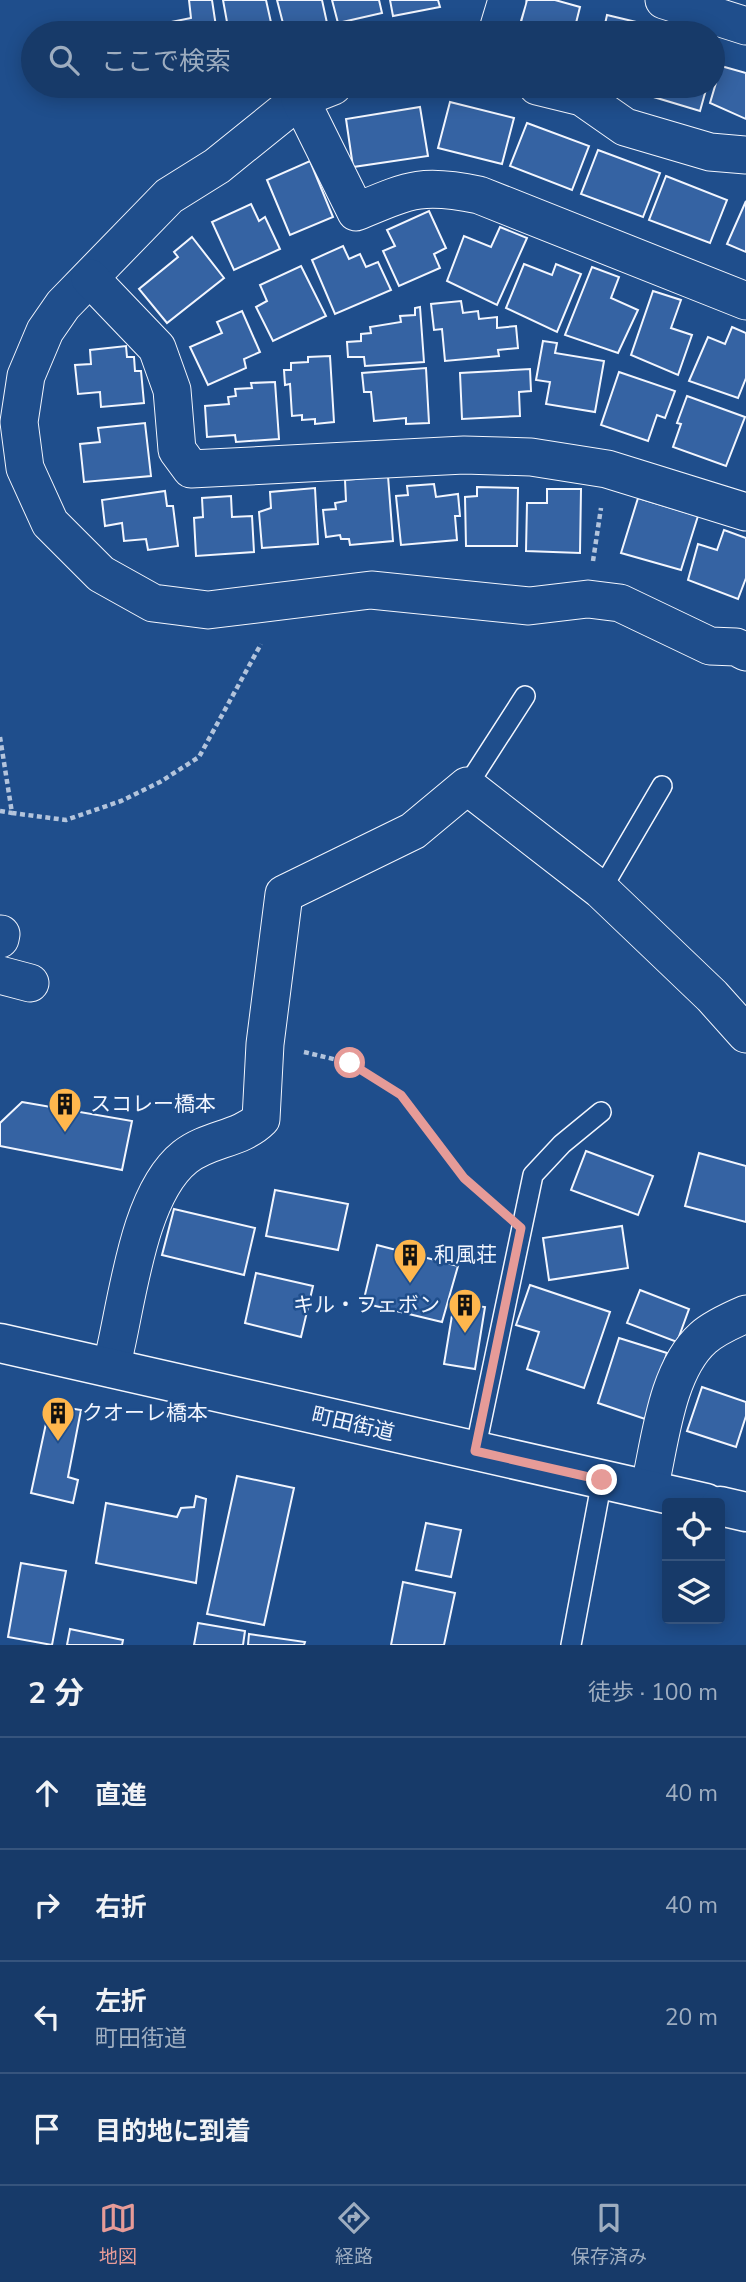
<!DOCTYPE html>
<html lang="ja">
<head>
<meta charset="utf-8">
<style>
  body { margin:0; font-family:"Nunito Sans","Noto Sans JP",sans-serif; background:#244571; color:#f1f3f6 }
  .controls { position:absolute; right:21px; bottom:21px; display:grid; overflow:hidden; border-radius:7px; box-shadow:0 4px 18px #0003 }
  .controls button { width:63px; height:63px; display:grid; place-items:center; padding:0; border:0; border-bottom:2px solid #36547d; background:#173a69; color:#f1f3f6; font:35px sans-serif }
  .stop { position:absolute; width:21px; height:21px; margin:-16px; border:5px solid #e69b98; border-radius:50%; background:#fff }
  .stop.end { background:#e69b98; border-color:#fff; box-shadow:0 2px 7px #0008 }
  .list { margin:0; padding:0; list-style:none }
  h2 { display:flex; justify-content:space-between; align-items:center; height:91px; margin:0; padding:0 28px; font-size:30px }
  h2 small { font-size:23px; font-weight:400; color:#9eadc0 }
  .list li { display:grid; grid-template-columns:46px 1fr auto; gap:21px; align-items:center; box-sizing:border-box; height:112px; padding:0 28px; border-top:2px solid #36547d }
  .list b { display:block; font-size:26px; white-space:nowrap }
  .list p { margin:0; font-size:23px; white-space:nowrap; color:#9eadc0 }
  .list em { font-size:23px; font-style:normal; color:#9eadc0 }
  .icon { flex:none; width:38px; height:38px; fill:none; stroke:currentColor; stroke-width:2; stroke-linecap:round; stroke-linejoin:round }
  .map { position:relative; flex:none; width:746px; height:1645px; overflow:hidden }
  .search { position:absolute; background:#173a69; box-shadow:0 4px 18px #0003; left:21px; right:21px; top:21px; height:77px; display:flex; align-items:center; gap:18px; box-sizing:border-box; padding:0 24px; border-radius:38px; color:#9eadc0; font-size:26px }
  .sheet { height:539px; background:#173a69 }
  nav { display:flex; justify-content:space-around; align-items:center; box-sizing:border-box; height:98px; border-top:2px solid #36547d; background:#173a69; font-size:19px; color:#9eadc0 }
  nav a { display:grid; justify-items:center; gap:4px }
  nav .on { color:#e69b98 }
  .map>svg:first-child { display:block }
  .building { fill:#3563a3; stroke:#f2f6ff; stroke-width:2 }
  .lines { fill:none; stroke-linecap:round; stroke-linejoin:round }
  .service-casing { stroke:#f2f6ff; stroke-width:22 }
  .minor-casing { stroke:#f2f6ff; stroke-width:39 }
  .primary-casing { stroke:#f2f6ff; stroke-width:41 }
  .path { stroke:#b3c4dc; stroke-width:4.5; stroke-dasharray:5 3.5; stroke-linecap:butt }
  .service { stroke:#1f4e8c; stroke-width:19 }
  .minor { stroke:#1f4e8c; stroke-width:37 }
  .primary { stroke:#1f4e8c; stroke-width:38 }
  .route { stroke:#e69b98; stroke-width:9 }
  .labels { text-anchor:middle; stroke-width:5; stroke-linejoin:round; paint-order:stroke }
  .poi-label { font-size:21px; fill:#f2f6ff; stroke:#1f4e8c; text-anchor:start }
  .street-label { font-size:21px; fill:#f2f6ff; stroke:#1f4e8c }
</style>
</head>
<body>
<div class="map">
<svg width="746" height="1645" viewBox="0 0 746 1645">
  <rect width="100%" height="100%" fill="#1f4e8c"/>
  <!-- building -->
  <g class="building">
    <polygon points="189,0 212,0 217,33 173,33 171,22 191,18"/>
    <polygon points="223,0 266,0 272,27 229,33"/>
    <polygon points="277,0 322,0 327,23 285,31"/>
    <polygon points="332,0 379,0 382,13 338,23"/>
    <polygon points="390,0 438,0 440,7 393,16"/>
    <polygon points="527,0 555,0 580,7 576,23 585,25 583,33 518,33"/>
    <polygon points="607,15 653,26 651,33 603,33"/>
    <polygon points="721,66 746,73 746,119 710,103"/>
    <polygon points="650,86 707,86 700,111 647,95"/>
    <polygon points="450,102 514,118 502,164 438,148"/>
    <polygon points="420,107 428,156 353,167 346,119"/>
    <polygon points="527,123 589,146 572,190 510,166"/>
    <polygon points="598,150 660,173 643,217 581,194"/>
    <polygon points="310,161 333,217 290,235 267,180"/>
    <polygon points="666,176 727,200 710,243 649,220"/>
    <polygon points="746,201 746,252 727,244"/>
    <polygon points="251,204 259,221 265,217 280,249 234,270 212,222"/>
    <polygon points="429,211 446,248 434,254 440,268 399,286 383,251 395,246 387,230"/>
    <polygon points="500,227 527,238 497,305 447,281 464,236 491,247"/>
    <polygon points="192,237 224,278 167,323 139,289 178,257 174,252"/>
    <polygon points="343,246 349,259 360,254 366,267 378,262 391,290 335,314 312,260"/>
    <polygon points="524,264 552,275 556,264 581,274 557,332 506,308"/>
    <polygon points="301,266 326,316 273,341 256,307 267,301 260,285"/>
    <polygon points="592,267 619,277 611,298 638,310 618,353 565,335"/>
    <polygon points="653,291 681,300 671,328 692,335 678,375 631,355"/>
    <polygon points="461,301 463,313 478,311 479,319 497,317 497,328 516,326 518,348 498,350 499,356 445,361 442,329 434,330 431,304"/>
    <polygon points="420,307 424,362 365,366 364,357 348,357 347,342 361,341 361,334 371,333 370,327 401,322 400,316 415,315 415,308"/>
    <polygon points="242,311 260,352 244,359 246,368 208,385 190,347 222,333 217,322"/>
    <polygon points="732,327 746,333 746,378 738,398 689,381 708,337 725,344"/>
    <polygon points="543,341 557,343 555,353 604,361 595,412 546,404 550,382 536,380"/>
    <polygon points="126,346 127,357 134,357 135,371 141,371 144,403 101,407 100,392 78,394 75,365 91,364 90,350"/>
    <polygon points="330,356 334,422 315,424 315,419 302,420 302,415 292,416 290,384 285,385 284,370 291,370 291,363 308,362 308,357"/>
    <polygon points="426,368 429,423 406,424 406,418 374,421 371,392 364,392 362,373"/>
    <polygon points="530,369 531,391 519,392 520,416 462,419 460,373"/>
    <polygon points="619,372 675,391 665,418 657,415 648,441 601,425"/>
    <polygon points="275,382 279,439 236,442 235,435 207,437 205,406 229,404 228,397 236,396 235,389 252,388 251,383"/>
    <polygon points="687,396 745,417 726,466 673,447 681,424 677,423"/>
    <polygon points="145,423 151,476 84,482 80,444 100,442 98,428"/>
    <polygon points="388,476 393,541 350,545 349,539 341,539 340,535 326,537 323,510 336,509 335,503 346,501 345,480"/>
    <polygon points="434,484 436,497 458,494 460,516 455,516 457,540 401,545 396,496 408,495 407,486"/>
    <polygon points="477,487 518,488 517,546 466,546 465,497 477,496"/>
    <polygon points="315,488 318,544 262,548 259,512 271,508 270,492"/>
    <polygon points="547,489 581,489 580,553 526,551 527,503 547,503"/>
    <polygon points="165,491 167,506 173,506 178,546 148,550 146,539 124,541 122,523 105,526 102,500"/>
    <polygon points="231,496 232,517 252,516 254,552 196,556 194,518 203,517 202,498"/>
    <polygon points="638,498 698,516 681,570 621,553"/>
    <polygon points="724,530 746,538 746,578 738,599 688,580 698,544 717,550"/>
    <polygon points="22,1102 132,1121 122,1170 0,1146 0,1123"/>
    <polygon points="586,1151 653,1176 638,1215 571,1190"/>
    <polygon points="699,1153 746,1166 746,1222 685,1206"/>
    <polygon points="275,1190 348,1204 338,1250 266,1236"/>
    <polygon points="174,1209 255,1228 244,1275 162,1255"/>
    <polygon points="622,1226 628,1268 549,1280 543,1238"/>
    <polygon points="377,1245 458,1266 442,1322 363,1303"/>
    <polygon points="256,1273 313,1286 301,1337 245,1323"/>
    <polygon points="530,1285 610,1312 584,1388 527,1369 539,1332 516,1325"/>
    <polygon points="640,1290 689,1309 677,1342 627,1323"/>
    <polygon points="454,1303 485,1307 475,1369 444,1364"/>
    <polygon points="619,1338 667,1353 645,1419 598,1403"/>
    <polygon points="702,1387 746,1402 746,1416 736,1447 687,1431"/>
    <polygon points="50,1405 81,1410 68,1477 78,1480 73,1503 31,1493"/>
    <polygon points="237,1476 294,1488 264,1625 207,1614"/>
    <polygon points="196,1496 206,1499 196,1583 96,1563 106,1503 177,1517 181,1508 194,1507"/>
    <polygon points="426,1523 461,1530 451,1577 416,1570"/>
    <polygon points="21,1563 66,1571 52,1645 8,1637"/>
    <polygon points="403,1582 455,1593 444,1645 391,1645"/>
    <polygon points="198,1623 245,1631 243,1645 194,1645"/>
    <polygon points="70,1629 123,1640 122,1645 67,1645"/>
    <polygon points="249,1634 305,1642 304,1645 248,1645"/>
  </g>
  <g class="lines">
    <defs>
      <g id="service">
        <polyline points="467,786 525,696"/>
        <polyline points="601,890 662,786"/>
        <polyline points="475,1451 533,1175 562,1144 601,1112"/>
        <polyline points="571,1645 602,1480"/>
      </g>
      <g id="minor">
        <polyline points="664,0 746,26"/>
        <polyline points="497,33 507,0"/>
        <polyline points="333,86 300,99 217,166 169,196 63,305 45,331 26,376 19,422 25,468 50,523 101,574 153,603 208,610 371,590 529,606 588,599 620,603 710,646 736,647 746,652"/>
        <polyline points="537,86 582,97 625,127 710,152 746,155"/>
        <path d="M300 99 356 212C409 190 421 183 479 195L746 301"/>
        <polyline points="90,278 157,348 172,390 177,450 191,469 464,455 531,457 607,469 746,512"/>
        <polyline points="0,939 1,934"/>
        <polyline points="0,975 30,983"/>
        <path d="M111 1368C127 1308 136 1196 185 1157 209 1138 240 1140 261 1119L265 1044 284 894 413 831 467 786 601 890 712 996 746 1034"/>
        <path d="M649 1490C660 1443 666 1371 703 1338 714 1328 732 1320 746 1314"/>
      </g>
      <g id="primary">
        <polyline points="0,1343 706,1503"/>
        <polyline points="720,1506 746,1512"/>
      </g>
    </defs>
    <!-- service casing -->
    <use href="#service" class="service-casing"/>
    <!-- minor casing -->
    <use href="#minor" class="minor-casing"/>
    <!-- primary casing -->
    <use href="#primary" class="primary-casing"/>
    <!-- path -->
    <g class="path">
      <polyline points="593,561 601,508"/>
      <polyline points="0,737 12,813 66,820 121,801 160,782 199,757 261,644"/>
      <polyline points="0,811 12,813"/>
      <polyline points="304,1052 350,1063 401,1095 464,1178 495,1206"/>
    </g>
    <!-- service -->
    <use href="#service" class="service"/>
    <!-- minor -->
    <use href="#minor" class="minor"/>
    <!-- primary -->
    <use href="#primary" class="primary"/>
  </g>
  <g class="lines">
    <!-- route -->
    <polyline class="route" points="350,1063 401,1095 464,1178 521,1228 475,1451 602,1480"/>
  </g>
  <!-- icons -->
  <defs>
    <symbol id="building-pin" viewBox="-11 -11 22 30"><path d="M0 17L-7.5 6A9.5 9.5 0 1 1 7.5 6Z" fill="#ffb74d" stroke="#1f4e8c"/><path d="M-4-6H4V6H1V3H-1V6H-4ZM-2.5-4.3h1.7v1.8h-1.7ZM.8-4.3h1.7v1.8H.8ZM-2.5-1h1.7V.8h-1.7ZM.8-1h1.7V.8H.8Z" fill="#111"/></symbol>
  </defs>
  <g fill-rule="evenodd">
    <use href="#building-pin" x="46" y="1085" width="38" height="52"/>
    <use href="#building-pin" x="391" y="1236" width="38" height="52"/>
    <use href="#building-pin" x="446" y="1286" width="38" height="52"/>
    <use href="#building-pin" x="39" y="1394" width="38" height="52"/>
  </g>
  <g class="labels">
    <!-- poi labels -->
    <g class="poi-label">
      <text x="90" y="1111">スコレー橋本</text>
      <text x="434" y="1262">和風荘</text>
      <text x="440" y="1312" text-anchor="end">キル・フェボン</text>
      <text x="82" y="1420">クオーレ橋本</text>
    </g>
    <!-- street labels -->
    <g class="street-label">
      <text transform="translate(353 1424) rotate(13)" y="7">町田街道</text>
    </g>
  </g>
</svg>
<div class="controls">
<button><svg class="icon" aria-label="locate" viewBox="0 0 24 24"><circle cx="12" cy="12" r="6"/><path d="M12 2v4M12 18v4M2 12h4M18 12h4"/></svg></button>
<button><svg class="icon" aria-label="layers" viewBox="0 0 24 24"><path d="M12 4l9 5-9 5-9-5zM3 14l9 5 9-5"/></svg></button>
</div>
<div class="stop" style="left:350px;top:1063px"></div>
<div class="stop end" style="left:602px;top:1480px"></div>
<div class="search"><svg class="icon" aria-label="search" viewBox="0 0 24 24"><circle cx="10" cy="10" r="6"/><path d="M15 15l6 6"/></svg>ここで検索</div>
</div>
<section class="sheet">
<h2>2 分<small>徒歩 · 100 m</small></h2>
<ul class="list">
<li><svg class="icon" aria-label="ahead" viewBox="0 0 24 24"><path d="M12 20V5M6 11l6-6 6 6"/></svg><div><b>直進</b></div><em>40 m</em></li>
<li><svg class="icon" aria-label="right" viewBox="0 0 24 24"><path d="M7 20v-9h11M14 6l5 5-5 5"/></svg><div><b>右折</b></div><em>40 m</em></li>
<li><svg class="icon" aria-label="left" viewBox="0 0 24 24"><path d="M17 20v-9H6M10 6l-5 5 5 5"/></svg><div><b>左折</b><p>町田街道</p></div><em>20 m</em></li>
<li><svg class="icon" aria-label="arrive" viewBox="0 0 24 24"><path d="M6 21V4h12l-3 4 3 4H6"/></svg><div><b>目的地に到着</b></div></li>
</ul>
</section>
<nav>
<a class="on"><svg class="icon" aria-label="map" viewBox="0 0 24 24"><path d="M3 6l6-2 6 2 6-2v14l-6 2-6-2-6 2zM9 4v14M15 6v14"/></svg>地図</a>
<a><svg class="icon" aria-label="directions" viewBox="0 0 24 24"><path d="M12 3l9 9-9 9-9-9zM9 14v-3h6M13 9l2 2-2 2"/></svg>経路</a>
<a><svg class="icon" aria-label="saved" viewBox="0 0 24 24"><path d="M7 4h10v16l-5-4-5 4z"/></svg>保存済み</a>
</nav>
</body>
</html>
